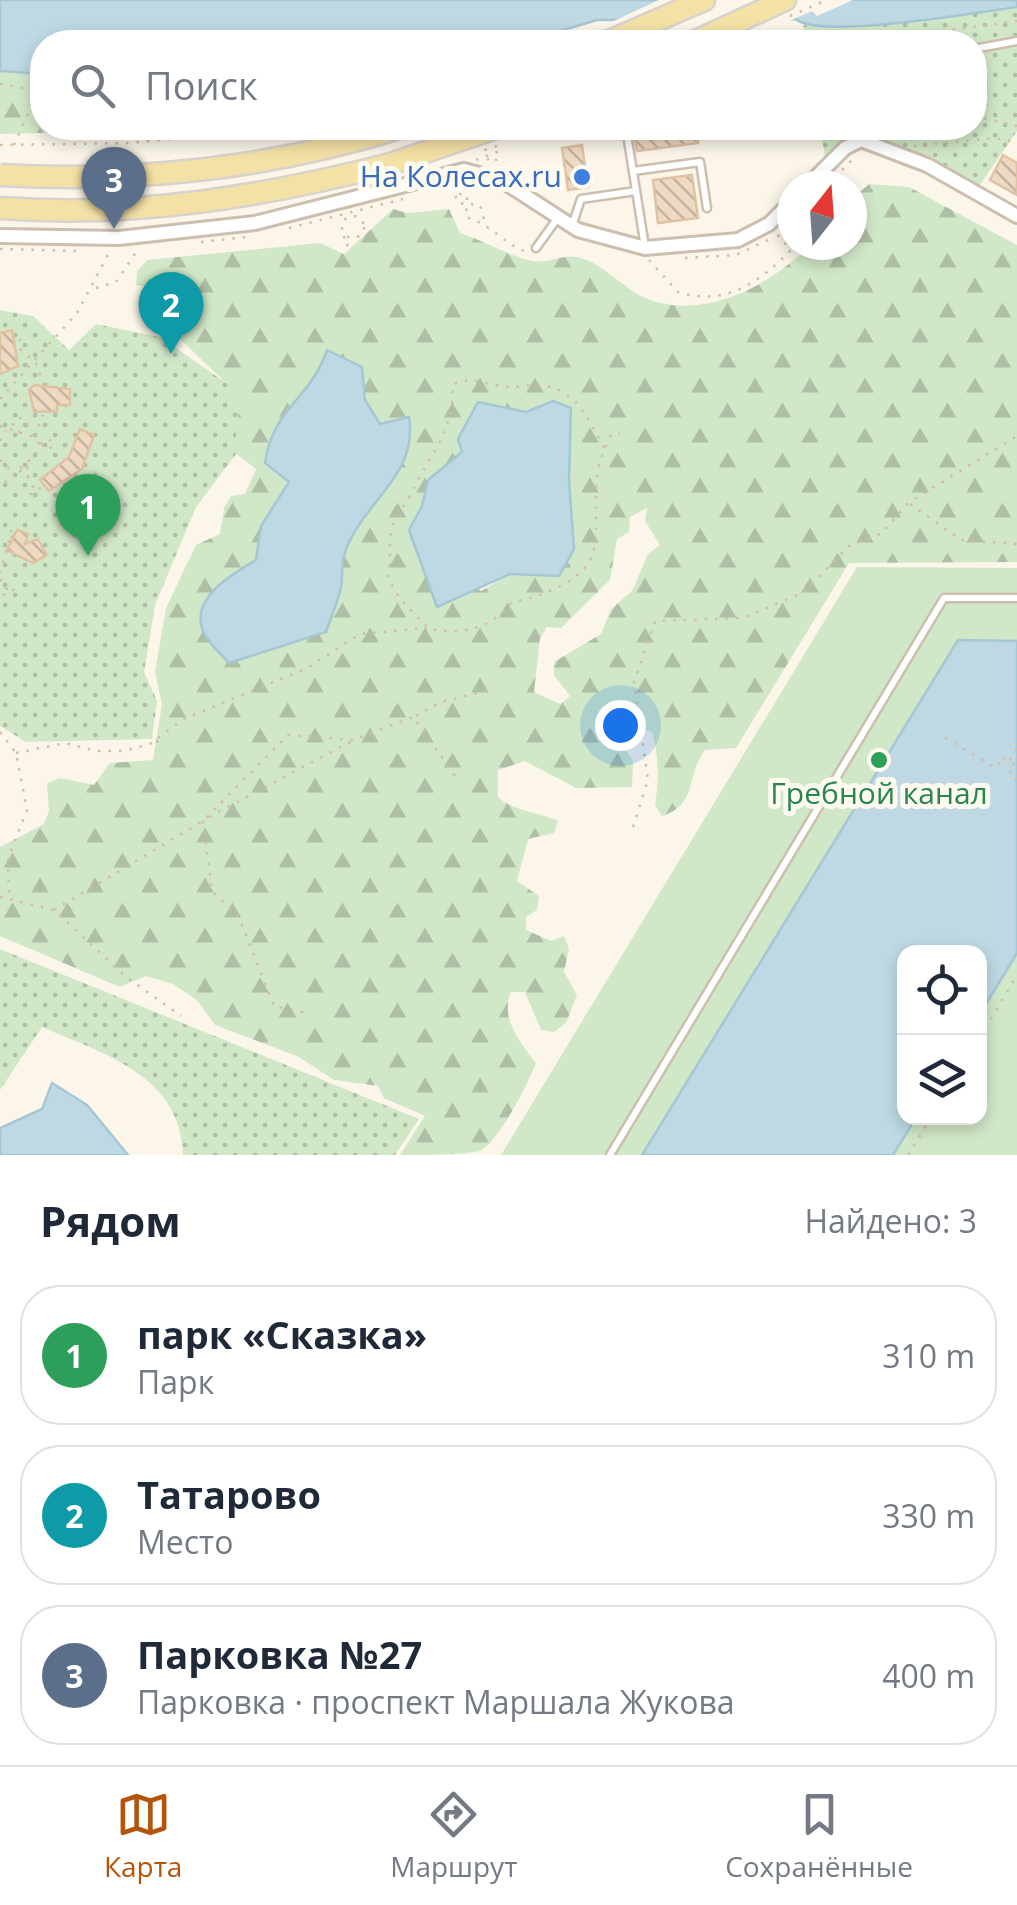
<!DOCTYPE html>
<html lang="ru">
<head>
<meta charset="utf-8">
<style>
  body { margin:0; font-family:"Open Sans",sans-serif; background:#f2f2f3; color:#1f2937 }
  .controls { position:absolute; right:30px; bottom:30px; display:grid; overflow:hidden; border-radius:20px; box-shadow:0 5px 15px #0003 }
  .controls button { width:90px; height:90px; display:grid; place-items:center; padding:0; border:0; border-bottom:2px solid #e0e1e3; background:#fff; color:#1f2937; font:50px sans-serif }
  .compass { position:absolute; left:777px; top:170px; width:90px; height:90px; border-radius:50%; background:#fff; box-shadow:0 5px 15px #0003; rotate:17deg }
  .you { position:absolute; left:620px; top:725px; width:35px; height:35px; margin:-25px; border:8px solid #fff; border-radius:50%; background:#1a73e8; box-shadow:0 0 0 15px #1a73e833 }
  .badge { display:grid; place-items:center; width:65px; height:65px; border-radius:50%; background:#b45309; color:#fff; font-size:32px; font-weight:700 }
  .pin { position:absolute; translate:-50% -82px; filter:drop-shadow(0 2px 5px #0008) }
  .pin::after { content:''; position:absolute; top:52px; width:35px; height:30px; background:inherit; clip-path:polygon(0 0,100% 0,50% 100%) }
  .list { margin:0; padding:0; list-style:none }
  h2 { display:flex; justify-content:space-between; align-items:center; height:130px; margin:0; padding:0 40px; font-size:42px }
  h2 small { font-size:32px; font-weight:400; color:#747a83 }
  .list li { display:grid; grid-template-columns:65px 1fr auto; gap:30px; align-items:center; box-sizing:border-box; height:140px; margin:0 20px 20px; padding:0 20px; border:2px solid #e0e1e3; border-radius:40px }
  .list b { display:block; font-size:38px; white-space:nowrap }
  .list p { margin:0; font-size:32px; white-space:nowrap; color:#747a83 }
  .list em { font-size:32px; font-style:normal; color:#747a83 }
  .icon { flex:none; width:55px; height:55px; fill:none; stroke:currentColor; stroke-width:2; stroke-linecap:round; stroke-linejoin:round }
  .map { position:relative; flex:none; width:1017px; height:1155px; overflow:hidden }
  .search { position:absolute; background:#fff; box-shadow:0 5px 15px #0003; left:30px; right:30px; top:30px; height:110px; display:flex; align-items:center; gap:25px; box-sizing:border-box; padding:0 35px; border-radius:40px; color:#747a83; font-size:38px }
  .sheet { height:610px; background:#fff }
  nav { display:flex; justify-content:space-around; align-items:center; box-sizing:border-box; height:140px; border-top:2px solid #e0e1e3; background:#fff; font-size:28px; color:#747a83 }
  nav a { display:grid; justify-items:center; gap:5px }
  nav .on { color:#b45309 }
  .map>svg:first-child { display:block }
  .green { fill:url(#green-dots) }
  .forest { fill:url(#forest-firs); fill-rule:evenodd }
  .pitch { fill:#d1e8c8; fill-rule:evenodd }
  .water { fill:#bed9e3; stroke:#a5c7d4; stroke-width:2.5 }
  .pier { fill:#fbf6e9 }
  .building { fill:url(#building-back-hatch); stroke:#e0c2a4; stroke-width:2.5 }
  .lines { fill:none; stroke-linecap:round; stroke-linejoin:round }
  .lane-casing { stroke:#ccbfaf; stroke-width:11 }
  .street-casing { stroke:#ccbfaf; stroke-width:18 }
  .primary-casing { stroke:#d8d2cd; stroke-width:25 }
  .path { stroke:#d3bda5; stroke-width:2.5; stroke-dasharray:2.5 8; stroke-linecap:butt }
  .lane { stroke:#fff; stroke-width:6 }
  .street { stroke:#fff; stroke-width:12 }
  .primary { stroke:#f4e1a6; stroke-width:20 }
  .primary-bridge-casing { stroke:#d8d2cd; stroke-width:25; stroke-linecap:butt }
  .primary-bridge { stroke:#f4e1a6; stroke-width:20 }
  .shop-dot { fill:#3f7fe0; stroke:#fefaef; stroke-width:4 }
  .leisure-dot { fill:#2e9e5b; stroke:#fefaef; stroke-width:4 }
  .labels { text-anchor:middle; stroke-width:10; stroke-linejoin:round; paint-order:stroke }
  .shop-label { font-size:30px; fill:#366cbe; stroke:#fefaef; text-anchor:end }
  .leisure-label { font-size:30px; fill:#27864d; stroke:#fefaef }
</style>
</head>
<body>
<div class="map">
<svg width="1017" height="1155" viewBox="0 0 1017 1155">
  <defs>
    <pattern id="green-dots" width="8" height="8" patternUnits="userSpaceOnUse" patternTransform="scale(2.5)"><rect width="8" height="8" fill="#d1e8c8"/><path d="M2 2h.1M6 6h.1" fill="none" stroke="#aebfa5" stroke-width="1.8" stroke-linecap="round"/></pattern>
    <pattern id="forest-firs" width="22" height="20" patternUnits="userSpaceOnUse" patternTransform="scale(2.5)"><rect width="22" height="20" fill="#d1e8c8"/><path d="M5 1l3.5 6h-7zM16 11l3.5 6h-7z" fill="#aebfa5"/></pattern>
    <pattern id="building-back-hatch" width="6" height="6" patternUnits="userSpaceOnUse" patternTransform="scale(2.5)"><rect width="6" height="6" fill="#eed9c2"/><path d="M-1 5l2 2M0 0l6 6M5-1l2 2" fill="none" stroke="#c5b3a0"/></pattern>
  </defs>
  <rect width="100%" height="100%" fill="#fbf6e9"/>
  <!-- green -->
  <g class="green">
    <polygon points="1017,7 1017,131 979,186 923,155 870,138 864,128 974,128 974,42 806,42 803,25 841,28"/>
    <polygon points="820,128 860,128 825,156"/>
    <polygon points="0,310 33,316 69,350 96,324 160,337 268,412 196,507 155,605 144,672 157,701 152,739 26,742 0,726"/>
    <path d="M0 949 419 1119 395 1155H183C181 1075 104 1054 42 1027L0 1090Z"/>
  </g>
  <!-- forest -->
  <g class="forest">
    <polygon points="0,71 42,75 42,128 237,128 0,134"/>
    <path d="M869 184 909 187 1017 245V562L849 563 736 748 705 750C686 774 698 805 662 816L655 805C659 779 659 757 652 732L639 727 629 737 626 750 633 761 632 787 576 788 525 761 498 770V797C513 811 539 812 558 821L554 833 528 839 517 881 539 896 537 910 526 917V930L551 941 564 936 569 949 564 972 577 995 566 1023 554 1032 541 1030 525 992H511C500 1019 520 1042 536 1063 528 1084 499 1141 480 1151 459 1155 424 1155 400 1155L425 1116 384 1098 378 1086 334 1080 299 1057 215 1025 197 1000 173 984 146 976 120 987 0 936V847L44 824 49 811 47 783 60 778 94 785 110 763 153 760 162 704 155 672 166 608 196 545 220 534 224 508 231 496 245 494 256 469 234 452 239 410 228 385 157 317 162 290 136 285 137 271 147 260 320 243 344 254 393 209 407 213 449 209 460 233C483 240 511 257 532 261 547 264 563 254 577 257 600 261 622 287 643 297 702 323 770 286 810 245H852V199ZM327 350 362 367 365 400 381 424 408 417C420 477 359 503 344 556 341 565 343 577 341 587 338 602 331 617 326 632L281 644 226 578 256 560 261 526 289 482 301 396 318 377ZM553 401 569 481 574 549 559 575 510 574 481 591 409 530 422 506 428 480 463 452 478 403 526 412ZM647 508 645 521 660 545 648 554 632 591 611 609 601 634 554 662V675L570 696 560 704 534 692 540 638 547 627 561 628 610 580 617 539 629 532 630 517Z"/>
  </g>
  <!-- pitch -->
  <path class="pitch" d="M857 567 1017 568V1155H501ZM904 952H980V1118H904Z"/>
  <!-- water -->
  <g class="water">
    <path d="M0 0H1017V7C980 12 819 40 796 19L597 20 524 42H42V74L0 71Z"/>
    <path d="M327 350 362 367 365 400 380 424 409 417C419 478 359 503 344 556 341 565 343 577 341 587 338 602 331 617 326 632L229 663C221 654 207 642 203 631 189 598 234 573 256 560L261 526 289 482 265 463C273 407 310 400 327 350Z"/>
    <polygon points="553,401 571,408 569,481 574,549 559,576 510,574 437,607 409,530 422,506 428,480 462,452 458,439 478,402 526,412"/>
    <polygon points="958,640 1017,641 1017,953 980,1014 980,952 904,952 904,1118 916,1118 893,1155 642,1155"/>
    <polygon points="52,1083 87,1105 128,1155 0,1155 0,1128 42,1109"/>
  </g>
  <!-- pier -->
  <polygon class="pier" points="659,0 853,0 817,16 812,11 783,24 605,25"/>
  <!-- building -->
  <g class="building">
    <polygon points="633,128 696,128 698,143 637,151"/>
    <polygon points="582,145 588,187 568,190 562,148"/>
    <polygon points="1003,155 1017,163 1017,195 990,180"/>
    <polygon points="692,175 698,218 658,223 653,180"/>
    <polygon points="12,330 18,366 0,374 0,333"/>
    <polygon points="34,385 70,389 70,405 57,405 57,411 34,412 29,390"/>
    <polygon points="80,429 94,435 82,469 49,491 40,480 69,457"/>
    <polygon points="77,492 96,498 84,528 66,522"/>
    <polygon points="17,530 28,534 25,544 38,539 47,555 33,563 7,550"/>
  </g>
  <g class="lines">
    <defs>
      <g id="lane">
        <polyline points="974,49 1017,41"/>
        <polyline points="626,128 645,247"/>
        <polyline points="861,139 872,128"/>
        <polyline points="633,171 700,162 707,208"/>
        <polyline points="572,226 581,199 636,191"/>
        <polyline points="536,248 557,219"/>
        <polyline points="610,1155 944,598 1017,598"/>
      </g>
      <g id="street">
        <polyline points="808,185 845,148 861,140 927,165 1017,216"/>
        <polyline points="0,236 119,238 255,223 464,170 501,180 578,230 645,248 738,240 769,224 792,201"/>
      </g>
      <g id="primary">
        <polyline points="607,42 704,0"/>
        <polyline points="693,42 785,0"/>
        <path d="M0 208C132 218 263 197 390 164"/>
      </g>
    </defs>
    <!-- lane casing -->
    <use href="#lane" class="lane-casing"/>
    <!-- street casing -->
    <use href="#street" class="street-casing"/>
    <!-- primary casing -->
    <use href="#primary" class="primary-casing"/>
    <!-- path -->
    <g class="path">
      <polyline points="790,16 827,0"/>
      <polyline points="820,39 839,42"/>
      <polyline points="574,42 595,33"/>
      <polyline points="859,42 1017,21"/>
      <polyline points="0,84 42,91"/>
      <polyline points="974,116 1017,126"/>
      <polyline points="100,128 112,142"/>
      <polyline points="513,134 529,128"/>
      <polyline points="0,145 129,143 291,128"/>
      <polyline points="14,145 33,102 42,98"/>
      <polyline points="497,146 485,150 489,162 502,158"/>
      <polyline points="914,146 994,138 1017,142"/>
      <polyline points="476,160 500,151 501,157"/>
      <polyline points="842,170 854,158"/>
      <path d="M452 186 458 203 467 204 466 217C493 225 505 246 528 252"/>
      <polyline points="459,194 467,195 467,204 480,205 484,219"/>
      <circle cx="353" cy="227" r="11"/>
      <polyline points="289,228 403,199"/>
      <polyline points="344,236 346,246 355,241"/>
      <polyline points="201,242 247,237"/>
      <polyline points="0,249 78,251"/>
      <polyline points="685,258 736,255 768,240"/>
      <path d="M649 260 678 292C725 307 760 282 791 250L775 232"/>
      <polyline points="96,288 116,282 138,249"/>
      <polyline points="20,339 19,348 36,363 43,383"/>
      <polyline points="0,399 77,313 110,251"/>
      <circle cx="20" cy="425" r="7"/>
      <polyline points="0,426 34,437 39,444 36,454 0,487"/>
      <polyline points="35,436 43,415"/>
      <polyline points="0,441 6,431"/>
      <polyline points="40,444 49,439 54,445 47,450 42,444"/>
      <path d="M604 448C587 418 578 389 539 385 528 384 517 388 507 387 484 385 475 375 453 384 452 438 433 448 413 490 407 504 393 516 391 532 389 547 391 562 388 578L400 599 428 628C458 637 493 628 511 603 649 570 566 517 611 435L620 433"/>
      <polyline points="0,460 13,473"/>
      <polyline points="28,477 31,470 23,466 20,472 28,477 35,491"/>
      <polyline points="30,495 43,486"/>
      <polyline points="910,504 961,540 1017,544"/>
      <polygon points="10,531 15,533 14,537 10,537"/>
      <polyline points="0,573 10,537"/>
      <polyline points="0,579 9,592"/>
      <polyline points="3,595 15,589"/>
      <polyline points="416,716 441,702 490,690"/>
      <polyline points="0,732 16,753 27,810 8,858 9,897"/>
      <polyline points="945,738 996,768 1002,757 1015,765 1009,775 1017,780"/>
      <polyline points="16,753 65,743 96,751 124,751 150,744 184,719 307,668 360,634 427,628"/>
      <polyline points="1010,760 1017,747"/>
      <polyline points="209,817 352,741"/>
      <polyline points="203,821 212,891 239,917 274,1006 306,1013"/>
      <polyline points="633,827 648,780 634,682 655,621 743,618 804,592 849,546 882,533 908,503 1017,436"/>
      <polyline points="0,897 54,910 125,976 181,1016"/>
      <polyline points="54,910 203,821 288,735 353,740 413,717 456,777"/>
      <polyline points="980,1037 1017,975"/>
      <polyline points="908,1155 931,1118"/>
    </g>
    <!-- lane -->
    <use href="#lane" class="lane"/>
    <!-- street -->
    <use href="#street" class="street"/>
    <!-- primary -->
    <use href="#primary" class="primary"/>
    <defs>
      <g id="primary-bridge">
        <polyline points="390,164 496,128"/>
        <path d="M0 175C134 183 272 168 399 128"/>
      </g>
    </defs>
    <!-- primary-bridge casing -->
    <use href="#primary-bridge" class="primary-bridge-casing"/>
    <!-- primary-bridge -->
    <use href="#primary-bridge" class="primary-bridge"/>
  </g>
  <!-- markers -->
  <circle class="shop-dot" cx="582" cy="177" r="10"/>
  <circle class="leisure-dot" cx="879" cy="760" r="10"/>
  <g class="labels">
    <!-- shop labels -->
    <g class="shop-label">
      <text x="562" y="187">На Колесах.ru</text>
    </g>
    <!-- leisure labels -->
    <g class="leisure-label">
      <text x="879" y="804">Гребной канал</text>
    </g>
  </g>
</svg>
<div class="controls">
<button><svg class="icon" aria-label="locate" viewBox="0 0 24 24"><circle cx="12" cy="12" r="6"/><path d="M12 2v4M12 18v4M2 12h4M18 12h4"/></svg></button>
<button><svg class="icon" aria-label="layers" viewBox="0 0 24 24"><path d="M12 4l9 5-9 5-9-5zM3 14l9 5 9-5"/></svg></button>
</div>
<svg class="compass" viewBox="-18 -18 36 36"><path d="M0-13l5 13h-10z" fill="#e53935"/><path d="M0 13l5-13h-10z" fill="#747a83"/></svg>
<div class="you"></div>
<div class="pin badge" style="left:88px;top:556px;background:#2e9e5b">1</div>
<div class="pin badge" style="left:171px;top:354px;background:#0f9aa8">2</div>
<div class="pin badge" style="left:114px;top:229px;background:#5c6f8a">3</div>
<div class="search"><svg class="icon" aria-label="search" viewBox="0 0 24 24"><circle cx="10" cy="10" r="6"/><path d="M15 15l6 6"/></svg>Поиск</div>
</div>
<section class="sheet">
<h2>Рядом<small>Найдено: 3</small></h2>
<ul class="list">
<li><span class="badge" style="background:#2e9e5b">1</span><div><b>парк «Сказка»</b><p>Парк</p></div><em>310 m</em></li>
<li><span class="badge" style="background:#0f9aa8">2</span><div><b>Татарово</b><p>Место</p></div><em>330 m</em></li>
<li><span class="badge" style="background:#5c6f8a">3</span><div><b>Парковка №27</b><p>Парковка · проспект Маршала Жукова</p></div><em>400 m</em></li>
</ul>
</section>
<nav>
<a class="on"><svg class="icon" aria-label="map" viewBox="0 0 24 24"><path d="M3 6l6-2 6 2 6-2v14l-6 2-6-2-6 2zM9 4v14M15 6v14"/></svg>Карта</a>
<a><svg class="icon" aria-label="directions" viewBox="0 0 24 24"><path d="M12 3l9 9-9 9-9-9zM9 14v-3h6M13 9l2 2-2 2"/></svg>Маршрут</a>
<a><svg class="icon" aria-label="saved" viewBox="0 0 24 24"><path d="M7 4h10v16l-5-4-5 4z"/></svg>Сохранённые</a>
</nav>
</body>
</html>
